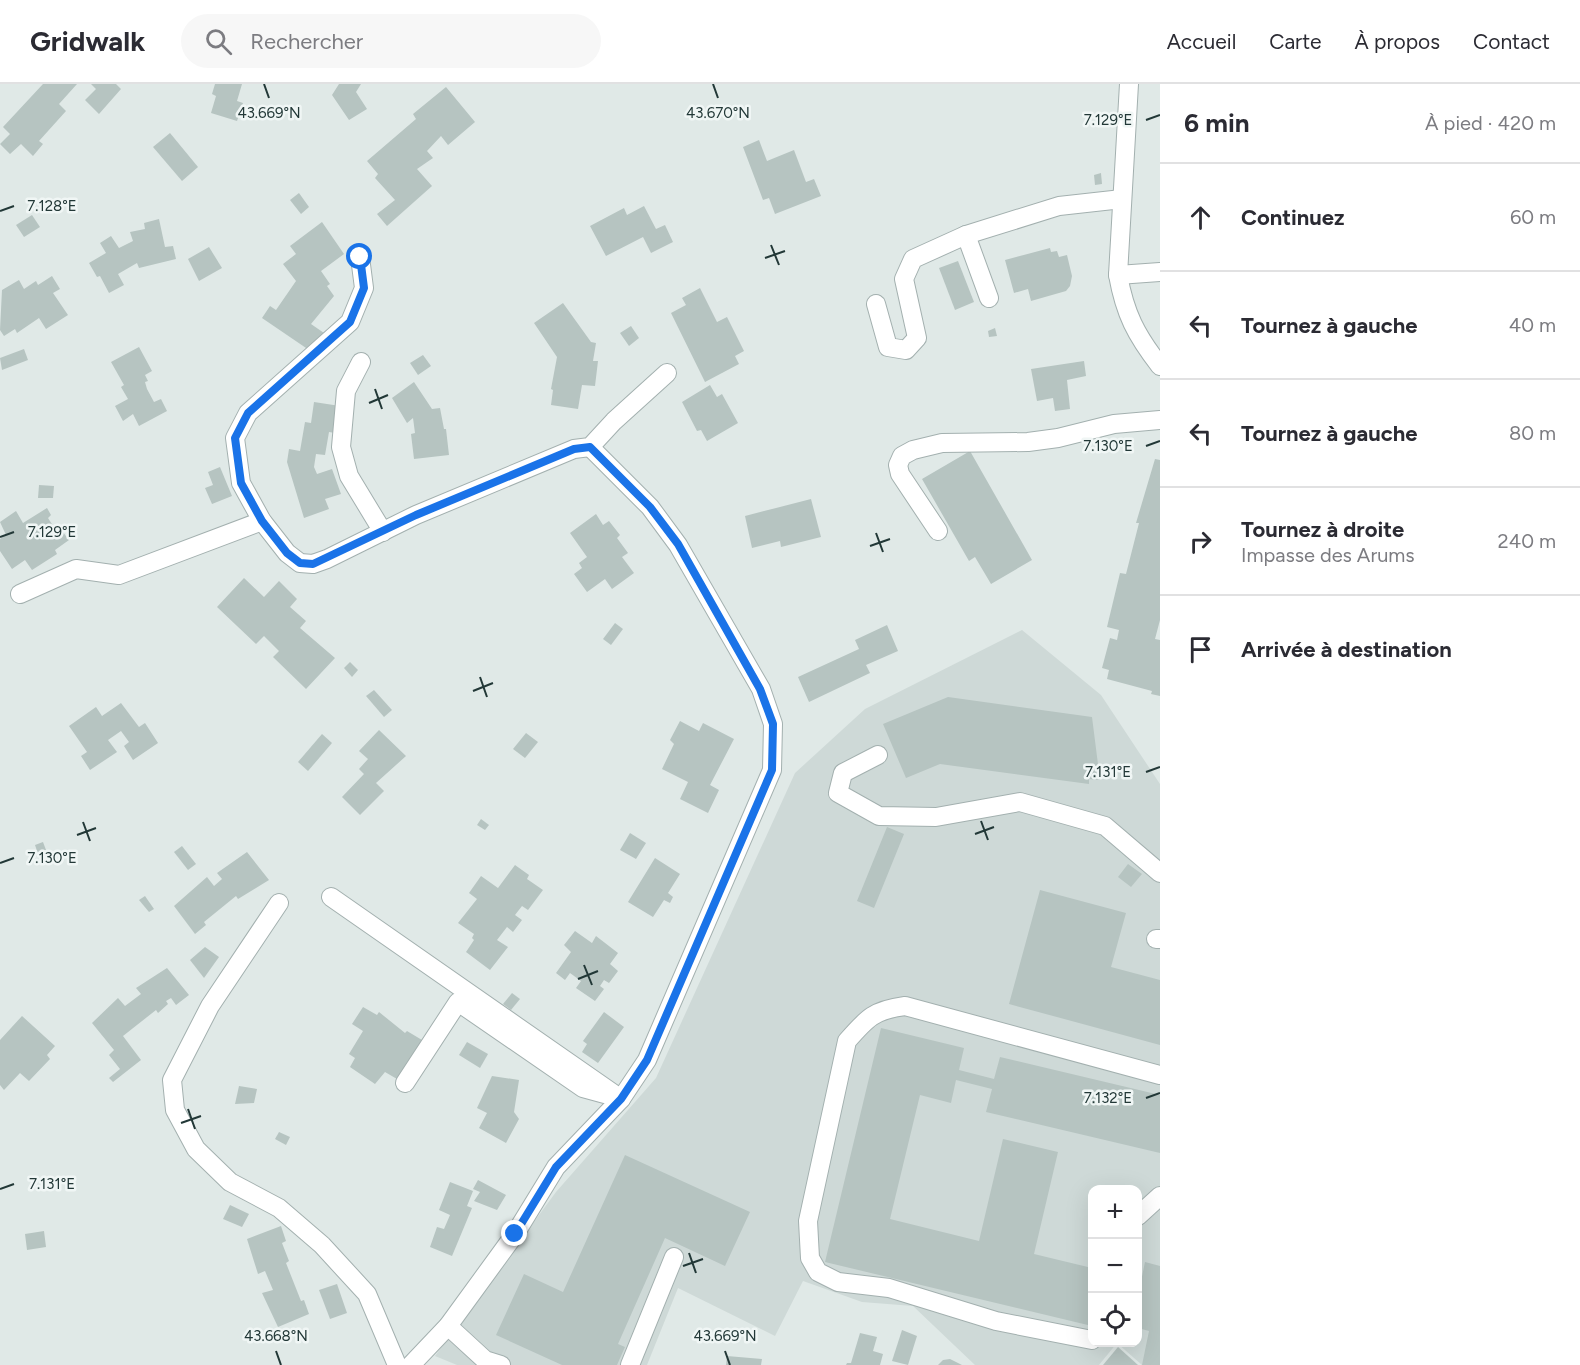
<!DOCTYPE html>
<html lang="fr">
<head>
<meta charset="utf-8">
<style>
  body { margin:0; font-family:Figtree,sans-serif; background:#f7f7f7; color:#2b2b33 }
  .controls { position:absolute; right:18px; bottom:18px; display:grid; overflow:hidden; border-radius:12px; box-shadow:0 6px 24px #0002 }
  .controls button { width:54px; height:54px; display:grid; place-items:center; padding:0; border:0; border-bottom:2px solid #e1e1e2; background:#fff; color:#2b2b33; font:30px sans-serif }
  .stop { position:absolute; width:18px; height:18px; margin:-14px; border:4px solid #1a73e8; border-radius:50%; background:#fff }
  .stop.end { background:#1a73e8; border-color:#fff; box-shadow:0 2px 6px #0008 }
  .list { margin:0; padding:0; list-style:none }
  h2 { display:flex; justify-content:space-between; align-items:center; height:78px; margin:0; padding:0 24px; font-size:26px }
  h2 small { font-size:20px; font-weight:400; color:#7c7c81 }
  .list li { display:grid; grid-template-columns:39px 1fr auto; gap:18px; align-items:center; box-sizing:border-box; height:108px; padding:0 24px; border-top:2px solid #e1e1e2 }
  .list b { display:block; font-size:22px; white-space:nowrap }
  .list p { margin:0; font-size:20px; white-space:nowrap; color:#7c7c81 }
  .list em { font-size:20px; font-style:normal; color:#7c7c81 }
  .icon { flex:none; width:33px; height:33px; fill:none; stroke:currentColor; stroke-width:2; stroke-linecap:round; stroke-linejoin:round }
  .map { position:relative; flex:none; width:1160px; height:1281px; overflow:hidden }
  header { display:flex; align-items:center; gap:36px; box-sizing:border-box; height:84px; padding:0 30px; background:#fff; border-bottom:2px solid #e1e1e2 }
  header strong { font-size:28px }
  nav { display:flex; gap:33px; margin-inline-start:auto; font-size:21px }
  .search { width:420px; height:54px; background:#f7f7f7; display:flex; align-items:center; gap:15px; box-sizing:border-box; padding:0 21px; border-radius:33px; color:#7c7c81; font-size:22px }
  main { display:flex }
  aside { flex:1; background:#fff }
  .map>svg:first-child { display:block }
  .built { fill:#ced9d7; fill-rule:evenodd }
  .building { fill:#b6c4c1 }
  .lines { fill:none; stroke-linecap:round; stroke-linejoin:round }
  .minor-casing { stroke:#a3b0af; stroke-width:20 }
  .minor { stroke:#fff; stroke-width:18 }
  .route { stroke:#1a73e8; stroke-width:8 }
  .ticks { fill:none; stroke:#223837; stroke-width:2 }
  .ticks-label { font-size:15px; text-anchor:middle; fill:#223837; stroke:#f0f6f5; stroke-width:5; stroke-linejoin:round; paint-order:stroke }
</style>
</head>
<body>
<header>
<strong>Gridwalk</strong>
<div class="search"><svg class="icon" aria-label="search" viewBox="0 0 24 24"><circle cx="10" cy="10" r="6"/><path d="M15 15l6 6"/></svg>Rechercher</div>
<nav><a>Accueil</a><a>Carte</a><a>À propos</a><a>Contact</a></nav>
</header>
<main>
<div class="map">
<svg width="1160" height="1281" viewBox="0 0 1160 1281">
  <rect width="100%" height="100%" fill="#e0e9e7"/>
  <!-- built -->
  <path class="built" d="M1022 546 1101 611 1160 700V1281H1142L1117 1259 1099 1281H975L913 1222 862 1218 803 1197 775 1252 678 1204 647 1281H457L435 1272 556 1108 656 994 795 689 865 625ZM1092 1106H1138V1258H1092Z"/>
  <!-- building -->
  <g class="building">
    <polygon points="43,0 77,0 59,20 66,27 39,57 43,60 33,72 21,60 10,70 0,60 10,50 3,43"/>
    <polygon points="91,0 116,0 121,5 99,30 85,16 96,5"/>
    <polygon points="215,0 242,0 237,17 243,19 237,37 211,29 216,12 212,10"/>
    <polygon points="339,0 361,0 356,8 367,25 349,36 332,11"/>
    <polygon points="446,3 475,38 448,61 441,52 427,67 433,74 417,85 432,102 387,142 377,130 395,116 375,94 378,90 367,77 416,35 413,30"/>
    <polygon points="170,49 198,83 182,97 153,63"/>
    <polygon points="759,56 767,77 794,66 806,98 814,95 821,112 775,130 769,114 763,116 743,63"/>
    <polygon points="1101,89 1102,100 1095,101 1094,91"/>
    <polygon points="299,109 309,123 301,130 290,116"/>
    <polygon points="644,122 656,145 665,141 673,158 651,169 643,153 606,172 590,142 624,124 627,131"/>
    <polygon points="32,131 40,143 24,153 16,141"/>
    <polygon points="159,135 165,163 173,162 176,175 139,184 137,179 118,190 124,201 109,209 100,192 97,193 89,179 106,169 100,159 111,152 119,164 133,157 130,148 145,145 144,139"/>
    <polygon points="322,138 344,170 321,187 330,200 327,202 334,212 311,240 324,249 309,266 262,234 270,222 276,226 296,197 283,180 296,170 290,162"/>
    <polygon points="209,163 222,184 199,197 188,175"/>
    <polygon points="1050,164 1051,168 1057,167 1059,173 1067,171 1072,192 1070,202 1066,207 1031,217 1028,205 1014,209 1005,176"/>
    <polygon points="958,177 974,218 955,226 939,184"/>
    <polygon points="52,192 60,205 53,209 68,231 46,245 39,234 17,249 15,245 4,252 0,246 2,206 19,196 24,205 36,197 38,201"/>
    <polygon points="700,204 717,238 727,233 744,267 735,272 739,280 705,298 671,229 686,221 682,214"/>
    <polygon points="563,219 591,258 596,259 593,277 598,277 595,302 582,301 578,325 551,321 553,306 551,305 557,273 534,239"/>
    <polygon points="631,242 639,254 629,262 620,249"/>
    <polygon points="995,244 997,252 989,253 988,247"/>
    <polygon points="139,263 152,287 145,291 148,297 145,298 147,305 154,318 161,315 167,327 139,342 133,330 123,337 115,322 128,315 121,303 124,301 111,278"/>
    <polygon points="24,265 28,276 2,286 0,274"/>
    <polygon points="423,271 431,282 418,291 410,279"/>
    <polygon points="1084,277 1086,292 1067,296 1070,325 1055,327 1053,314 1037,317 1031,285"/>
    <polygon points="414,298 432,325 440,324 444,345 446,345 449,371 414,375 411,350 415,349 413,334 407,339 392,314"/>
    <polygon points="710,301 717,313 722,310 738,339 707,357 701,346 697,347 682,318"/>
    <polygon points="314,318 340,322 335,349 329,348 325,371 316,370 314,383 317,390 332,385 341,410 325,415 329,425 304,434 287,378 289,365 300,367 305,338 311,339"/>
    <polygon points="970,367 1032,476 991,500 975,473 969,477 922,395"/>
    <polygon points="1155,375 1160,376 1160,536 1155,555 1160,556 1160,612 1151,610 1152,607 1107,595 1109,586 1102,584 1110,554 1117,556 1119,546 1107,543 1120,489 1126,490 1139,439 1136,439"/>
    <polygon points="220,383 232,412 212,420 205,404 213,401 208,388"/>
    <polygon points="39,401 54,402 53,414 38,414"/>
    <polygon points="811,415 821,453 781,463 780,457 752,464 745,432"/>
    <polygon points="47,424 51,431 48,434 55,445 59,443 69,456 55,466 57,470 32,486 25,476 12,485 0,467 0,455 6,451 0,438 16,427 23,439"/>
    <polygon points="596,430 603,441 609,437 620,451 617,454 628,469 622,473 634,489 612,505 605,495 587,508 574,490 582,484 579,479 587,473 570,449"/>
    <polygon points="244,494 264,513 279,497 297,515 290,523 306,537 300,544 335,574 306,605 273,573 279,567 264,552 256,560 217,523"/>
    <polygon points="615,539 623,545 611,561 603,555"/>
    <polygon points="887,541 898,567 866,581 870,589 809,618 798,593 859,565 855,556"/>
    <polygon points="350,578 358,586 352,593 344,584"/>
    <polygon points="374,606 392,626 384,633 366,612"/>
    <polygon points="948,613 1092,633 1100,696 1089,695 1089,700 940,680 906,694 883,640"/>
    <polygon points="121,619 139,643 145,639 158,659 133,676 124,662 129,658 121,647 108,656 117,668 90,686 81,672 87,668 69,642 96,623 102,632"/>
    <polygon points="680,637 699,647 703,639 734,655 710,701 719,706 708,729 680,715 688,698 662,685 674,660 670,656"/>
    <polygon points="379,646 406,672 376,699 384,707 360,731 342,713 364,690 359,685 368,675 359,667"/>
    <polygon points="526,649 538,658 525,674 513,665"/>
    <polygon points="322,650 332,659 308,687 298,678"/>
    <polygon points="481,735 489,741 485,746 477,741"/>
    <polygon points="887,743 904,750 874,824 857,817"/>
    <polygon points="630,749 646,759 636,775 620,766"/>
    <polygon points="43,758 46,766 38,770 35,761"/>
    <polygon points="182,762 196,780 188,786 174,768"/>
    <polygon points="247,768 269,796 238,815 236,812 204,838 206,841 195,850 174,822 207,793 214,802 222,795 217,789"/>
    <polygon points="655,774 680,790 668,809 673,813 670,819 664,816 653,833 628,818"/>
    <polygon points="1128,780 1142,790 1131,803 1118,793"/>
    <polygon points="515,781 529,791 527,795 543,806 528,826 522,822 515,831 522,836 513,848 507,843 497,856 508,863 490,886 466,868 474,856 472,854 474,850 458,839 477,815 469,809 481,792 498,804"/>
    <polygon points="1040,806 1126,829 1111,883 1160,896 1160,961 1009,920"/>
    <polygon points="145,812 154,825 149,828 139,816"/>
    <polygon points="575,847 592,859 596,852 618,869 610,880 618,887 609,899 604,896 600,902 604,905 595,917 576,904 581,897 570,889 565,896 556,889 571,868 564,861"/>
    <polygon points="205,863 219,873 204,894 190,876"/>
    <polygon points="167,884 189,911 176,921 171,914 166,917 168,920 158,929 156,926 123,952 141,976 113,998 109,994 120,985 109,971 114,966 92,939 118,914 125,922 141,910 136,904"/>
    <polygon points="512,909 520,915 511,926 503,920"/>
    <polygon points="363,923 377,931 379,928 405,949 407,947 422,956 397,995 385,988 375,1000 350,983 355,974 349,970 363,947 352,940"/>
    <polygon points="604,928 624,943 598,979 582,968 587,960 583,957"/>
    <polygon points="22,932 55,962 47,971 50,975 29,997 20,989 4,1006 0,1001 0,956"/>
    <polygon points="881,944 964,964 959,986 994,995 1000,973 1160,1011 1160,1069 986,1028 992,1005 956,996 951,1019 920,1011 890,1135 979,1157 1003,1055 1058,1068 1034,1170 1092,1184 1092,1242 825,1178"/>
    <polygon points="467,958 488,970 480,984 459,971"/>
    <polygon points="492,992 519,996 514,1028 519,1035 506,1059 479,1044 487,1029 477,1024"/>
    <polygon points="239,1002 257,1005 254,1019 235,1020"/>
    <polygon points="279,1048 290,1053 286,1061 275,1055"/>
    <polygon points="625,1071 750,1128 725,1182 665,1154 618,1260 625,1263 617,1281 562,1281 496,1251 524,1190 563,1208"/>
    <polygon points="478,1096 506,1111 497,1126 474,1117 480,1108 473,1105"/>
    <polygon points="450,1098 473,1107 467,1122 472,1124 452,1172 430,1163 437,1143 444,1145 450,1131 439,1126"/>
    <polygon points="230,1121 249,1130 242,1143 223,1135"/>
    <polygon points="281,1142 286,1157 282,1159 289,1177 286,1179 301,1217 304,1216 309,1230 278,1243 262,1209 273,1206 265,1187 258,1190 247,1155"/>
    <polygon points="44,1147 46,1163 27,1166 25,1150"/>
    <polygon points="1145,1178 1160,1182 1160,1281 1142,1281 1149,1247 1138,1244 1138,1212"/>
    <polygon points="337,1200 347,1229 330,1235 319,1206"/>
    <polygon points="902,1246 917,1252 908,1281 892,1277"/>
    <polygon points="860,1249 877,1253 873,1267 883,1270 880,1281 846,1281 847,1279 851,1279"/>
    <polygon points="1118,1263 1138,1281 1103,1281"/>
    <polygon points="727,1272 762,1275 761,1281 726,1281"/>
    <polygon points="950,1275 962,1281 938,1281 943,1276"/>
  </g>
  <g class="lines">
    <defs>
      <g id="minor">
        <path d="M1129 0 1118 191C1125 230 1136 251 1160 282"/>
        <polyline points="966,151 989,214"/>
        <polyline points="360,173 364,204 350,238 248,329 235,354 241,399 262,437 287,469 300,479 313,480 327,475 416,431 574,365 590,363 614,337 667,289"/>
        <polyline points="1118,191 1160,188"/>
        <polyline points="876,220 888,263 906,266 917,254 904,195 913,175 966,151 1059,122 1122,115"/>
        <polyline points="361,278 346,307 341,363 349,392 383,448"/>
        <polyline points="938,447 900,390 898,381 902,372 913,366 942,359 1028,358 1058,354 1114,340 1160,336"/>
        <polyline points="20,510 76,485 119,491 262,437"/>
        <polyline points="878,671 843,689 838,709 879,732 936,733 1020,718 1105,742 1160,789"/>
        <polyline points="331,813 621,1015"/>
        <polyline points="279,819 210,922 172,996 175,1026 196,1065 230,1098 279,1124 322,1161 367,1210 397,1281"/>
        <polyline points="1156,855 1160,855"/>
        <polyline points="405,999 458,918 583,1004 605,1010"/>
        <polyline points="1138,1132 1160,1112"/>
        <polyline points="448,1242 485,1276 501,1281"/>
        <path d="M1092 1256 996 1237 889 1204 838 1198 818 1188 810 1174 808 1137 847 957C867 934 874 926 905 922L1160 991"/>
        <polyline points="411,1281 448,1242 515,1150 556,1083 621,1015 647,976 772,686 773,640 761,605 678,461 650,423 590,363"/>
        <polyline points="630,1281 674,1173"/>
      </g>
    </defs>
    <!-- minor casing -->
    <use href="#minor" class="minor-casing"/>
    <!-- minor -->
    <use href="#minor" class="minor"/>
  </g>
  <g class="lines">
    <!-- route -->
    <polyline class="route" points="360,173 364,204 350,238 248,329 235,354 241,399 262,437 287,469 300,479 313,480 416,431 574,365 590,363 650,423 678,460 760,605 773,640 772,686 647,976 621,1015 556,1083 515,1150"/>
  </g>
  <!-- ticks -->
  <path class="ticks" d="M264 0 269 14M713 0 718 14M1146 36 1160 31M0 127 14 122M771 161 779 181M765 174 785 167M375 305 382 325M369 319 388 311M1146 362 1160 357M876 449 883 468M0 453 14 448M870 462 890 455M480 593 487 613M473 607 493 599M1146 688 1160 683M981 737 988 756M83 738 90 757M975 750 994 743M77 751 96 744M0 779 14 774M584 881 592 901M578 895 598 887M1146 1014 1160 1009M188 1025 195 1045M181 1039 201 1032M0 1105 14 1100M689 1169 696 1189M683 1182 703 1175M276 1267 281 1281M725 1267 730 1281"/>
  <g class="ticks-label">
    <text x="269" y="34">43.669°N</text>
    <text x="718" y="34">43.670°N</text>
    <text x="1108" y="41">7.129°E</text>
    <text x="52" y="127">7.128°E</text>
    <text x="1108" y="367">7.130°E</text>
    <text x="52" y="453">7.129°E</text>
    <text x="1108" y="693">7.131°E</text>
    <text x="52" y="779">7.130°E</text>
    <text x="1108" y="1019">7.132°E</text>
    <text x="52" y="1105">7.131°E</text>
    <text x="276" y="1257">43.668°N</text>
    <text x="725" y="1257">43.669°N</text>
  </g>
</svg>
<div class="controls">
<button>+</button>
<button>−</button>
<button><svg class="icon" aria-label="locate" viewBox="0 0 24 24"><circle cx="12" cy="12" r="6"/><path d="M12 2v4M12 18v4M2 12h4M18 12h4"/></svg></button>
</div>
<div class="stop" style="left:360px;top:173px"></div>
<div class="stop end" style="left:515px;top:1150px"></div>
</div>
<aside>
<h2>6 min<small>À pied · 420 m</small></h2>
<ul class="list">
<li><svg class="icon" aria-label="ahead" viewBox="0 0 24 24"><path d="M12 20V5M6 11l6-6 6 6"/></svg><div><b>Continuez</b></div><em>60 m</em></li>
<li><svg class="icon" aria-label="left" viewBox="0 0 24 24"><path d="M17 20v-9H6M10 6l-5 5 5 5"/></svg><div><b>Tournez à gauche</b></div><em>40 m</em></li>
<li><svg class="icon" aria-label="left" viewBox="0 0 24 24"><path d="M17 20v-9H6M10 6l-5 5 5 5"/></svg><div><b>Tournez à gauche</b></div><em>80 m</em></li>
<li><svg class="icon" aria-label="right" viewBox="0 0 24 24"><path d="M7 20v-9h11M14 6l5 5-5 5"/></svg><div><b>Tournez à droite</b><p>Impasse des Arums</p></div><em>240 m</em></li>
<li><svg class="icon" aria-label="arrive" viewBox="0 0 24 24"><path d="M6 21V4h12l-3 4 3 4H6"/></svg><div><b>Arrivée à destination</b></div></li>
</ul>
</aside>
</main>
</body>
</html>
